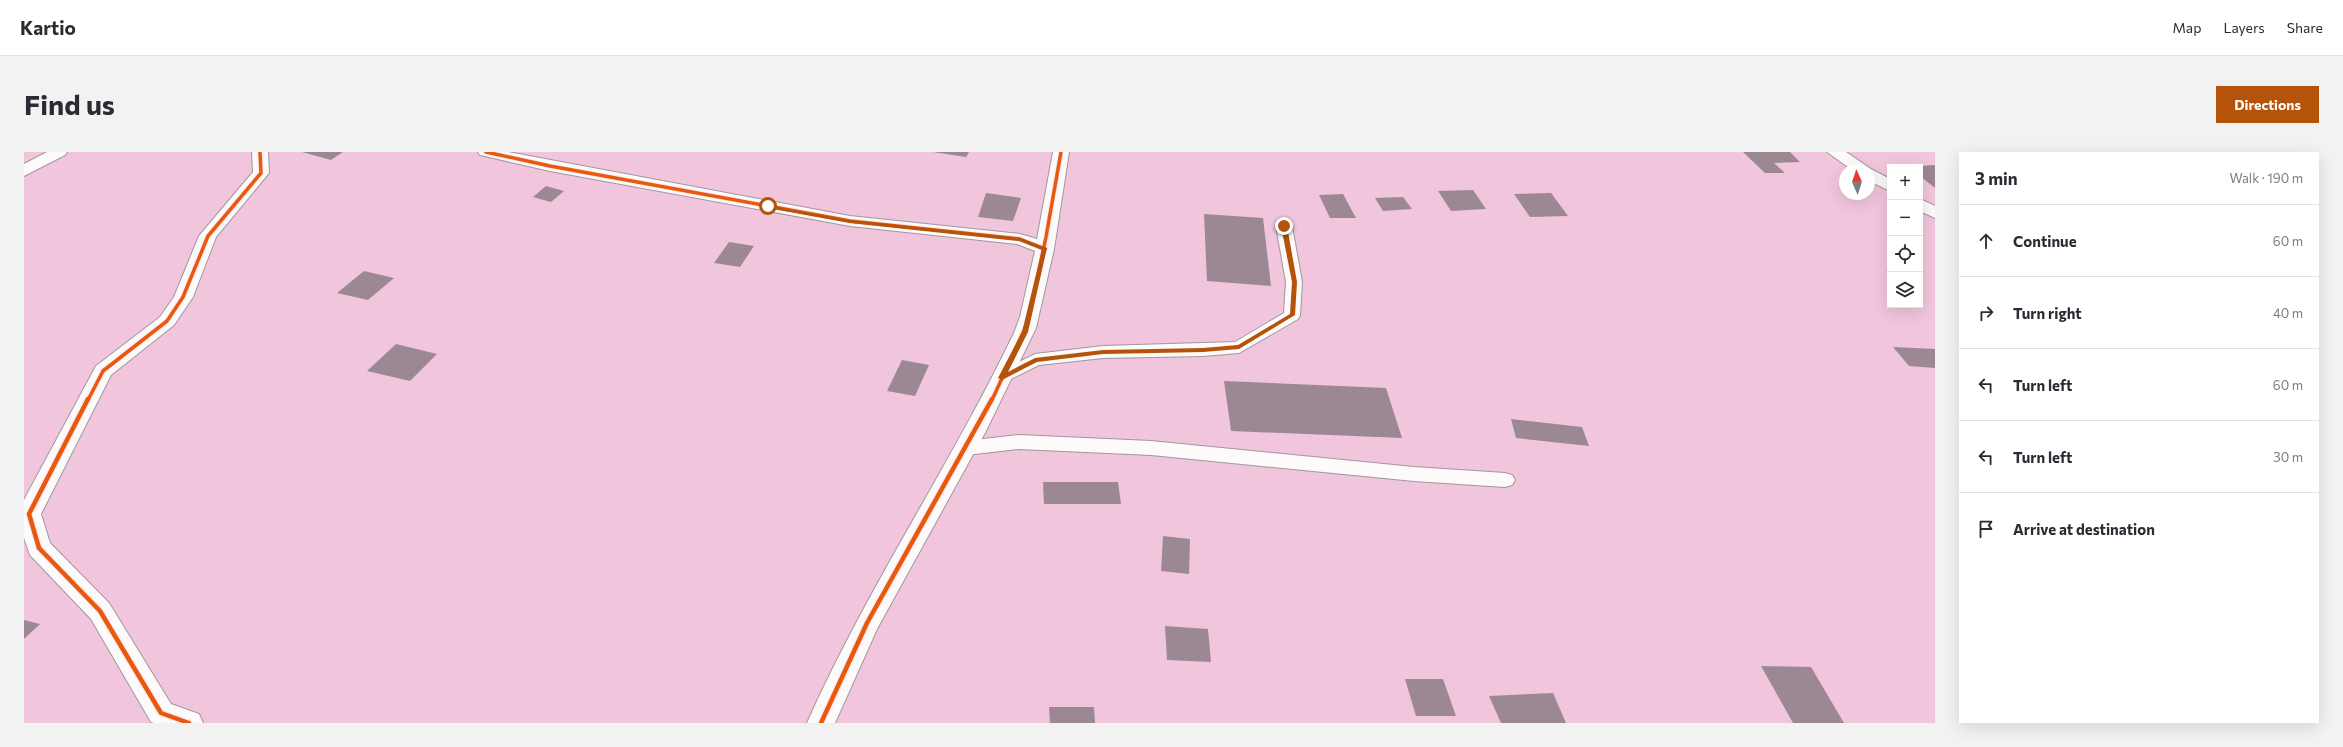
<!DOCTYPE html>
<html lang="en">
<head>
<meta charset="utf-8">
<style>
  body { margin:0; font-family:Commissioner,sans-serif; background:#f2f2f3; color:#2b2b33 }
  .controls { position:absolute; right:12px; top:12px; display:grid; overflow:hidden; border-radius:0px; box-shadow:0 4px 16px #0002 }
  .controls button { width:36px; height:36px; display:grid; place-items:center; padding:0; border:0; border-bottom:1px solid #e1e1e2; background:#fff; color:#2b2b33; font:20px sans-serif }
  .compass { position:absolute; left:1815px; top:12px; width:36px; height:36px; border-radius:50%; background:#fff; box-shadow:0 4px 16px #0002; rotate:357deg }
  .stop { position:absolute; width:12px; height:12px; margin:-9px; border:3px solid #b45309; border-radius:50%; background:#fff }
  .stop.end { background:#b45309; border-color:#fff; box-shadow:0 1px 4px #0008 }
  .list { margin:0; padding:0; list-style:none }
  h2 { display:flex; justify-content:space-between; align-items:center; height:52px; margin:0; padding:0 16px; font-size:17px }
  h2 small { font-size:13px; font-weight:400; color:#7c7c81 }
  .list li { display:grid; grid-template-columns:26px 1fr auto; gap:12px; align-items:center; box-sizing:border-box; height:72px; padding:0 16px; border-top:1px solid #e1e1e2 }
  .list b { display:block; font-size:15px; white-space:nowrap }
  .list em { font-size:13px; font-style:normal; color:#7c7c81 }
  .icon { flex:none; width:22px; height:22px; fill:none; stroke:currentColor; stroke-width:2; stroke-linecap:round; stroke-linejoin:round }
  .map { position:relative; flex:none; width:1911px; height:571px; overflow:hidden; border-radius:0px }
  header { display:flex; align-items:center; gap:24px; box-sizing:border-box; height:56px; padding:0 20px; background:#fff; border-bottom:1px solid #e1e1e2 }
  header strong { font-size:19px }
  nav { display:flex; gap:22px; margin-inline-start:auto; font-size:14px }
  .intro { display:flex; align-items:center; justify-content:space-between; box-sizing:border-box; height:96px; padding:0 24px }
  h1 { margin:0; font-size:28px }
  .button { padding:10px 18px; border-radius:0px; background:#b45309; color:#fff; font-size:14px; font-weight:700 }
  main { display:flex; gap:24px; padding:0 24px }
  aside { flex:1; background:#fff; border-radius:0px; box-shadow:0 4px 16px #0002 }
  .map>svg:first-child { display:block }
  .green { fill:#f1c5dc; fill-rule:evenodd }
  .building { fill:#9b8893 }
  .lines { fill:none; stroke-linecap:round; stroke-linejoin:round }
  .lane-casing { stroke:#a0989c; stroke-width:2 }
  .street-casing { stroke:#a0989c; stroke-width:2 }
  .lane { fill:#fcfafb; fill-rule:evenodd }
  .street { fill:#fcfafb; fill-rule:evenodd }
  .cycleway-far1-casing { stroke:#fce8f2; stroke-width:5.5 }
  .cycleway-casing { stroke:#fce8f2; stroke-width:7 }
  .cycleway-far1 { stroke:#e8590c; stroke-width:3.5 }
  .cycleway { stroke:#e8590c; stroke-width:4.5 }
  .route { fill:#b45309 }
</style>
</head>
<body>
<header>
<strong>Kartio</strong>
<nav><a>Map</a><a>Layers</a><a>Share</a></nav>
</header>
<div class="intro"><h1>Find us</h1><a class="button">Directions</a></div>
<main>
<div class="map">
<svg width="1911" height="571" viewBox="0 0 1911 571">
  <rect width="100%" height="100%" fill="#eadfe4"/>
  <!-- green -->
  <path class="green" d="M0 0H1911V571H0ZM1866 15H1896V153H1866ZM1821 18H1845V42H1821Z"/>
  <!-- building -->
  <g class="building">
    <polygon points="278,0 319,0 307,8"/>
    <polygon points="909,0 945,0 942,5"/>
    <polygon points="1719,0 1766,0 1776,10 1750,11 1761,21 1741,21"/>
    <polygon points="1911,13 1911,36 1896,24 1896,14"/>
    <polygon points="522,34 540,39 527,50 509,45"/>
    <polygon points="1449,38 1462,57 1427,59 1414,39"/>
    <polygon points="962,41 997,46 989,69 954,65"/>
    <polygon points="1527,41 1544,64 1506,65 1490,42"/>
    <polygon points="1319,42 1332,66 1306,66 1295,43"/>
    <polygon points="1379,45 1388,57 1359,59 1351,46"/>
    <polygon points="1180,62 1239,66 1247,134 1183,129"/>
    <polygon points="705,90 730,94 716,115 690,111"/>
    <polygon points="340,119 370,126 344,148 313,141"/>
    <polygon points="372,192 413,202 386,229 343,219"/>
    <polygon points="1869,195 1911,197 1911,216 1885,214"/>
    <polygon points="878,208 905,213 891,244 863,239"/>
    <polygon points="1200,229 1362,236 1378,286 1207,279"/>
    <polygon points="1487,267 1558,275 1565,294 1492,286"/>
    <polygon points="1019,330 1094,330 1097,352 1020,352"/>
    <polygon points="1139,384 1166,387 1165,422 1137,419"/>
    <polygon points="0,468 16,472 0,487"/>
    <polygon points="1141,474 1184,477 1187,510 1143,508"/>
    <polygon points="1737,514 1787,515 1820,571 1769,571"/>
    <polygon points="1381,527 1419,527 1432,564 1392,564"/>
    <polygon points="1529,541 1542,571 1477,571 1465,544"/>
    <polygon points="1025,555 1070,555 1071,571 1026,571"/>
  </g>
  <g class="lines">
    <defs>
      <g id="lane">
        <polygon points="1260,69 1268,74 1278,130 1276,163 1274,167 1215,201 1179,204 1079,206 1015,213 977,232 971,230 968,226 971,222 1011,202 1079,194 1211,190 1260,161 1262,130 1252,74"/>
        <polygon points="995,283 1127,289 1390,315 1481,321 1488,323 1491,328 1488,333 1481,335 1390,329 1127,303 995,297 942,303 935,301 932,296 935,291 942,289"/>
      </g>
      <g id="street">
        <polygon points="23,0 43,0 41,3 0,24 0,12"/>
        <polygon points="228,0 244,0 245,21 192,85 169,145 150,173 87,223 17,362 26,391 85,451 147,552 175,562 179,571 130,571 127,570 67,467 6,403 0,386 0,348 72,214 136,165 150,145 175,84 229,20"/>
        <path d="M454 0H484L826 64 996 82 1013 87 1029 0H1045L1030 97 1012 176 962 279 853 477 811 571H783C843 436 926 314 990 181L996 165 1011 99 993 92 826 74 526 19 456 3Z"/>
        <polygon points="1803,0 1822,0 1847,17 1866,27 1866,39 1845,29 1845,18 1828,18"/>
        <polygon points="1896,47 1911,54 1911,66 1896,59"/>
      </g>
    </defs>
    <!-- lane casing -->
    <use href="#lane" class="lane-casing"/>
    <!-- street casing -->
    <use href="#street" class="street-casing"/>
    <!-- lane -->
    <use href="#lane" class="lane"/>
    <!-- street -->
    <use href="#street" class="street"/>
    <defs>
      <g id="cycleway-far1">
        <polyline points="462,0 526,14 826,69 996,87 1021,97"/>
        <polyline points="64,248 79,219 143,169 159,145 184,84 237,21 236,0"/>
        <polyline points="968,248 1004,170 1022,85 1037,0"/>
      </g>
      <g id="cycleway">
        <polyline points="64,247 5,362 15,396 76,459 137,561 165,571"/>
        <polyline points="797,571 843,471 968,247"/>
      </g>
    </defs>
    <!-- cycleway-far1 casing -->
    <use href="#cycleway-far1" class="cycleway-far1-casing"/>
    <!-- cycleway casing -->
    <use href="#cycleway" class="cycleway-casing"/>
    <!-- cycleway-far1 -->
    <use href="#cycleway-far1" class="cycleway-far1"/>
    <!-- cycleway -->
    <use href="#cycleway" class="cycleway"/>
  </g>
  <!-- route -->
  <polygon class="route" points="742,53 826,68 996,86 1023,96 1004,180 984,220 1011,206 1079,198 1179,196 1214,193 1266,162 1268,130 1257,74 1260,73 1263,74 1273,130 1271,163 1215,197 1179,200 1079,202 1013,210 978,228 974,226 998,180 1018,98 995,89 826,71 744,56"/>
</svg>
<div class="controls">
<button>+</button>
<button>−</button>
<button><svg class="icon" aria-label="locate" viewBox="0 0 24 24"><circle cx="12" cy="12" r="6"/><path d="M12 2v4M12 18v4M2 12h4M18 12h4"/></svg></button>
<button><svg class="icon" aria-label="layers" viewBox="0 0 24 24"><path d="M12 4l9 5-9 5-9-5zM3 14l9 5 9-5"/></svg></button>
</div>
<svg class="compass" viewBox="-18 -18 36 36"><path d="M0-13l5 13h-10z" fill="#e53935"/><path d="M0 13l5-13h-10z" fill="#7c7c81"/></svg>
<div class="stop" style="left:744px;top:54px"></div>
<div class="stop end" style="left:1260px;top:74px"></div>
</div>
<aside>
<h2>3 min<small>Walk · 190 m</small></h2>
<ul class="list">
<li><svg class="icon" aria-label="ahead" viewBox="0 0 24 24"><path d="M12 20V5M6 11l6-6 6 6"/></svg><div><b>Continue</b></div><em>60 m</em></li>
<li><svg class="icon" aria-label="right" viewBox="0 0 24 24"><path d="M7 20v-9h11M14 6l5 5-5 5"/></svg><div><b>Turn right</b></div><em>40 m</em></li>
<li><svg class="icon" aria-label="left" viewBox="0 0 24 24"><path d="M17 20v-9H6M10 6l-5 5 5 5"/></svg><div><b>Turn left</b></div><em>60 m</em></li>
<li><svg class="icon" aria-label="left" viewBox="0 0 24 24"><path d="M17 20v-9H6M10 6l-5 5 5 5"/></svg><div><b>Turn left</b></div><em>30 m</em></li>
<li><svg class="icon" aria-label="arrive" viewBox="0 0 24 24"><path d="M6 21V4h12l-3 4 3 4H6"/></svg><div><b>Arrive at destination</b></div></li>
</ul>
</aside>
</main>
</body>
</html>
